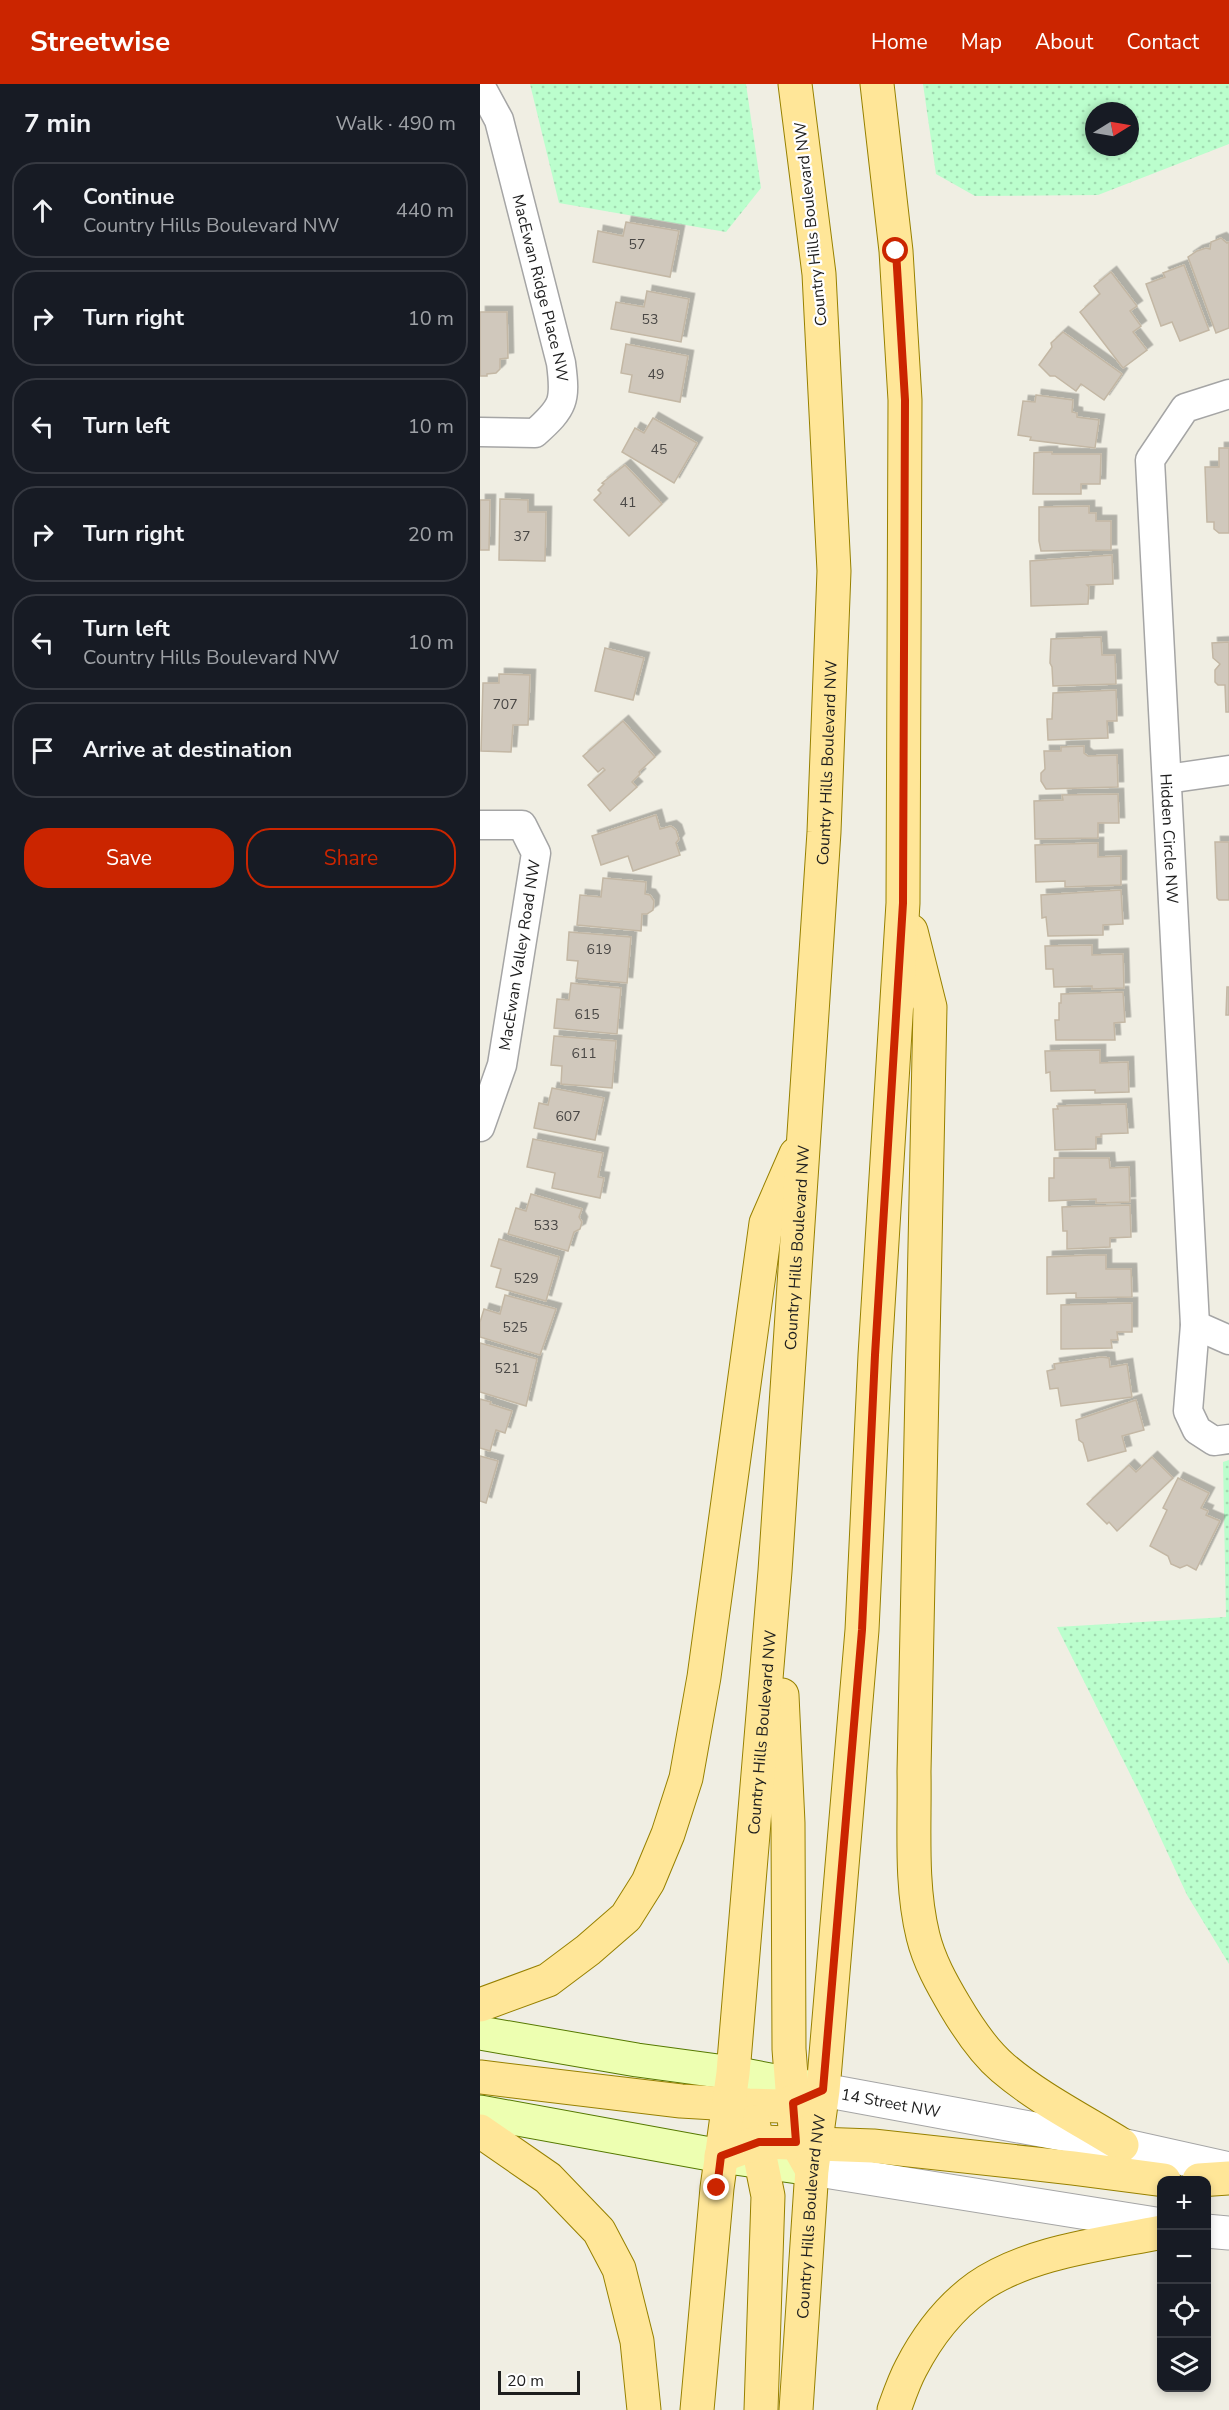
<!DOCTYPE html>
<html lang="en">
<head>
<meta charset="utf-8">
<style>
  body { margin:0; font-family:"Nunito Sans",sans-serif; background:#20242c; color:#f1f3f6 }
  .controls { position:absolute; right:18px; bottom:18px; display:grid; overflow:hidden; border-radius:12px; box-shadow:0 3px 9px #0003 }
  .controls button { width:54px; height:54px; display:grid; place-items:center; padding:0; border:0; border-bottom:2px solid #363941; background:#171b24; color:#f1f3f6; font:30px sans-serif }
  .compass { position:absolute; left:605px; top:18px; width:54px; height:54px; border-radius:50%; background:#171b24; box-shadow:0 3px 9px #0003; rotate:79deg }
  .scale { position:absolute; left:18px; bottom:15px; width:82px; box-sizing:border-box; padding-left:6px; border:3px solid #1e1e1e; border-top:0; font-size:16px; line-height:21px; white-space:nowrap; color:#1e1e1e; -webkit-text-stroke:4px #fff; paint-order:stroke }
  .stop { position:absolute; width:18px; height:18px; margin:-14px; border:4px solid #cb2500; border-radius:50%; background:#fff }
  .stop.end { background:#cb2500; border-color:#fff; box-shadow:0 2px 6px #0008 }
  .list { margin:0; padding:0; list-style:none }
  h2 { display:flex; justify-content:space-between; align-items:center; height:78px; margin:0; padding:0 24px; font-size:26px }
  h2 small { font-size:20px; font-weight:400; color:#9ea1a6 }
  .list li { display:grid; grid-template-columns:39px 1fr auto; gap:18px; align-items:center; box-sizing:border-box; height:96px; margin:0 12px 12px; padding:0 12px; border:2px solid #363941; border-radius:24px }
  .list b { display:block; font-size:22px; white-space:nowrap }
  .list p { margin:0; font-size:20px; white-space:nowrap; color:#9ea1a6 }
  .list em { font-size:20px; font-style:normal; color:#9ea1a6 }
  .actions { display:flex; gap:12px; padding:18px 24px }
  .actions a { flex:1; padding:14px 0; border:2px solid #cb2500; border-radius:24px; text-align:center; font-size:21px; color:#cb2500 }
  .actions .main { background:#cb2500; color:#fff }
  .icon { flex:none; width:33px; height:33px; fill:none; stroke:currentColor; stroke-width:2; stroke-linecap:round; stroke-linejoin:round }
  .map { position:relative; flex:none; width:749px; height:2326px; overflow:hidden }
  header { display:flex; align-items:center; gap:36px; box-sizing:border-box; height:84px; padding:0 30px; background:#cb2500; color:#fff }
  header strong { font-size:28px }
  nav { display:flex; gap:33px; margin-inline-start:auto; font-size:21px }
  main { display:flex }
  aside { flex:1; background:#171b24 }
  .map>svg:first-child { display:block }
  .park { fill:url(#park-dots); fill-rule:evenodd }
  .building { fill:#d0c8bc; stroke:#c3b7a4; stroke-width:1.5; filter:url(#shadow) }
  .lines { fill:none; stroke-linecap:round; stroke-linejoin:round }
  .minor-casing { stroke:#a5a5a5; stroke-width:31 }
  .tertiary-casing { stroke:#a5a5a5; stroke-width:35 }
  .secondary-casing { stroke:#567900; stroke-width:35 }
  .primary-casing { stroke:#978100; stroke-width:35 }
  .minor { stroke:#fff; stroke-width:28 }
  .tertiary { stroke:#fff; stroke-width:33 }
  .secondary { stroke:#edffb1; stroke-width:33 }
  .primary { stroke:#ffe698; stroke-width:33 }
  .route { stroke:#cb2500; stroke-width:8 }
  .labels { text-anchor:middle; stroke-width:4.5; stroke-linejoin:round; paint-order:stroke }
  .number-label { font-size:14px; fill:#4a4846 }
  .street-label { font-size:16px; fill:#1e1e1e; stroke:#fff }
</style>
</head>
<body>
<header>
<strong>Streetwise</strong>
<nav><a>Home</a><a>Map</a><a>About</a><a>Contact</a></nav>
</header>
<main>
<aside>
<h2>7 min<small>Walk · 490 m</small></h2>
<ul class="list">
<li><svg class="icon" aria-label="ahead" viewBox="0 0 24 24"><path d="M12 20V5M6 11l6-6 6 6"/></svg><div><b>Continue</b><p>Country Hills Boulevard NW</p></div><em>440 m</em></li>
<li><svg class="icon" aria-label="right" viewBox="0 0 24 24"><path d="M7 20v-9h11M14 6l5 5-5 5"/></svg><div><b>Turn right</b></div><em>10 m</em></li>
<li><svg class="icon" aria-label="left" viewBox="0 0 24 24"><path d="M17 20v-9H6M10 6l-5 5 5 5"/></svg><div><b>Turn left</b></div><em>10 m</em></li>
<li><svg class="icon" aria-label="right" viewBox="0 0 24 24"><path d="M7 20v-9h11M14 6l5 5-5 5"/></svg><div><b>Turn right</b></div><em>20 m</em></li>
<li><svg class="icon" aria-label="left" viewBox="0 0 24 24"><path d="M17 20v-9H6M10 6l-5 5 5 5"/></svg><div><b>Turn left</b><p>Country Hills Boulevard NW</p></div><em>10 m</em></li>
<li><svg class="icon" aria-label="arrive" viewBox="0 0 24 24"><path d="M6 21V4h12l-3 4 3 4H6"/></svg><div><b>Arrive at destination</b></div></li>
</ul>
<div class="actions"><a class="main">Save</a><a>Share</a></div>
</aside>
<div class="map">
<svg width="749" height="2326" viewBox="0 0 749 2326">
  <defs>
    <pattern id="park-dots" width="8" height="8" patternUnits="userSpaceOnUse" patternTransform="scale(1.5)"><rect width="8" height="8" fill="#bbfecd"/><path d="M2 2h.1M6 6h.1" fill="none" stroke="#a0d9b0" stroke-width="1.8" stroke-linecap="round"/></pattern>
    <filter id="shadow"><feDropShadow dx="5.5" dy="-5.5" stdDeviation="0" flood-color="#0004"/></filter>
  </defs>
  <rect width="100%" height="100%" fill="#f0eee3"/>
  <!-- park -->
  <g class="park">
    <polygon points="50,0 266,0 281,104 246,148 79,119"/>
    <path d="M443 0H749V60L618 111 495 112 456 90ZM614 27H650V63H614Z"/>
    <polygon points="749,1376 749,1880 707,1811 663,1716 577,1543 746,1533 743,1378"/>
  </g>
  <!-- building -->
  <g class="building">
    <polygon points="146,138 199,147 190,193 113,178 118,147 143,152"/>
    <polygon points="741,154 747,159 749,158 749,244 736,249 708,173 717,167 726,164 730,165 731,158"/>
    <polygon points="704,181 729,246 700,257 692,238 681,242 666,200 685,193 683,189"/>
    <polygon points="631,188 657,222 650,227 661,242 653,248 667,266 643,284 600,228 620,210 614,202"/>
    <polygon points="167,207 209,215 201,258 131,245 136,218 164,223"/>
    <polygon points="0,228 27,228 28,274 20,275 20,285 16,289 7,290 7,292 0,292"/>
    <polygon points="583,248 642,290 624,316 601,300 596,307 575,292 570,292 559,281 572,263 571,259"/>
    <polygon points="146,260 208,272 200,318 149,308 152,291 141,289"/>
    <polygon points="556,311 593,316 592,328 597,329 597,333 619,336 615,364 550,356 551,353 538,351 543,317 555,318"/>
    <polygon points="173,334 217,359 194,399 142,368 155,344 164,349"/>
    <polygon points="739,364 749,364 749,449 739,449 734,445 734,438 727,438 725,383 739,383"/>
    <polygon points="563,368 572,368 572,370 621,370 620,400 601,400 601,410 553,410 554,369"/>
    <polygon points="145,381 182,420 149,452 114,416 121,409 118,406 124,400 122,399"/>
    <polygon points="20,415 48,416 48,428 66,428 65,477 19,476"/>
    <polygon points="0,416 10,416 9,466 0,466"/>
    <polygon points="609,422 609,429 616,429 616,437 631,437 631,466 561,467 559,457 559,423"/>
    <polygon points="632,471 633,500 607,501 609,503 608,520 551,522 550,477"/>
    <polygon points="621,553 622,571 635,571 636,600 573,602 572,583 570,579 571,555"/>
    <polygon points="749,558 749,628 746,628 745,601 738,601 735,598 735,586 740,580 733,574 732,559"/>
    <polygon points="125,564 164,574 153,616 115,607"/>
    <polygon points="19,590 50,591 48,641 33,641 31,668 1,667 3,599 19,599"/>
    <polygon points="636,606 637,637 627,637 628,654 568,656 567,635 572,635 573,609"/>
    <polygon points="143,637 175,673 159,688 160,690 152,698 157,703 130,727 108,701 125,686 123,684 118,688 103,672"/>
    <polygon points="604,662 604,669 608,672 637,671 638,703 566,705 561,697 561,689 565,685 564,667 581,667 581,663"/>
    <polygon points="638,710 639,739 618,739 618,754 555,755 554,717 583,716 582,711"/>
    <polygon points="176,731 180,745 191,742 196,746 199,755 196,759 200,771 153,787 148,772 121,781 112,752"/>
    <polygon points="735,758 749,758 749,816 739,816 737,814"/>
    <polygon points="618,759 618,773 641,772 641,801 585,803 585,797 556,798 555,761"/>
    <polygon points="123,794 166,798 165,810 170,811 174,817 173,826 167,830 162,830 161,847 97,841 100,811 121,813"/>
    <polygon points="641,806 643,840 623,841 623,851 568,852 566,833 562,834 561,811"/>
    <polygon points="89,848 151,853 147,899 96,894 98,877 87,876"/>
    <polygon points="612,861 612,871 643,870 644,904 612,905 612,902 574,903 573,885 566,885 565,862"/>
    <polygon points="91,899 141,904 137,950 74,944 77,915 89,916"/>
    <polygon points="747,903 749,903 749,931 746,931"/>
    <polygon points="643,908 645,938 634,939 635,956 576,956 575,936 579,936 579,919 581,919 581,910"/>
    <polygon points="74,952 136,957 132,1004 81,1000 82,982 71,981"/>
    <polygon points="620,966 620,979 648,978 649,1008 615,1009 615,1006 571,1007 570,988 566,989 565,967"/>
    <polygon points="72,1004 124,1014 115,1056 54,1044 59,1019 68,1021"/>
    <polygon points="646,1020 648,1049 621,1050 621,1053 616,1053 616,1065 575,1066 573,1025 578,1025 577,1022"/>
    <polygon points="53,1055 123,1069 118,1093 124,1094 120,1114 72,1104 75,1089 47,1083"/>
    <polygon points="574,1074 629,1074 630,1084 649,1083 650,1118 616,1119 616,1115 569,1117 569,1094 574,1094"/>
    <polygon points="51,1110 102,1125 99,1133 102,1138 100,1145 94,1148 88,1167 28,1150 36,1124 46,1127"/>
    <polygon points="650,1121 651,1153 630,1154 630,1163 587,1165 587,1147 583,1147 582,1123"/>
    <polygon points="19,1155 79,1173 66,1217 16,1203 21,1185 11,1182"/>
    <polygon points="610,1171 626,1171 626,1185 651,1185 652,1213 596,1214 596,1209 567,1210 567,1173"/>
    <polygon points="25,1211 76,1225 60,1271 0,1253 0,1238 4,1225 20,1230"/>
    <polygon points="652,1219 652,1248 637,1248 638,1256 631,1256 632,1264 581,1265 581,1221"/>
    <polygon points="0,1259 57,1275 46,1322 0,1308"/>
    <polygon points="621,1273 629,1274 630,1283 647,1280 652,1313 581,1322 578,1304 570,1305 567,1287 575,1285 574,1280"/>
    <polygon points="0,1315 11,1318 10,1320 32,1327 25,1349 16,1346 10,1367 0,1364"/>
    <polygon points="656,1316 664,1346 642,1352 646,1367 608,1377 603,1359 599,1356 596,1336"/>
    <polygon points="0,1372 18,1377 6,1419 0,1417"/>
    <polygon points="672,1373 693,1394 637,1447 629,1438 627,1440 607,1420 649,1381 656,1388"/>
    <polygon points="698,1394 729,1409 721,1424 728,1427 726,1431 740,1437 716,1486 707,1481 700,1484 691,1480 688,1472 670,1462 687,1426 683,1424"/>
  </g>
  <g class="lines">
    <defs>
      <g id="minor">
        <path id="s1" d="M0 1 19 36 81 279C86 317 84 323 55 349L0 348"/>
        <path id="s2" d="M749 310 705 324 670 376 715 1241 708 1327 717 1346 734 1357 749 1355"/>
        <polyline points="687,695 749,686"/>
        <polyline points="0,741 42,741 56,769 22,981 0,1043"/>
        <polyline points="715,1241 749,1256"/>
      </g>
      <g id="tertiary">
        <path id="s3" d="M343 2006 642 2061 749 2085"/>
        <polyline points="332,2085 682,2141"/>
        <polyline points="726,2147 749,2149"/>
      </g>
      <g id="secondary">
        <polyline points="0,1949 157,1976 253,1989 338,2005"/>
        <polyline points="0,2028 241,2072 332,2085"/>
      </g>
      <g id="primary">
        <path d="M431 847 450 923 434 1688C435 1742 430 1799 443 1852 449 1877 462 1900 475 1922 488 1944 503 1967 523 1984 558 2014 602 2036 642 2061"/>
        <polyline points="302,1611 308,1739 309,1965 316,2058 329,2081"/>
        <polyline points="0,1921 68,1896 108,1866 146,1833 168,1798 188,1750 206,1694 224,1593 286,1139 316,1070"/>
        <polyline points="0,1993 201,2017 269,2021 302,2022 333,2010"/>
        <polyline points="273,2038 288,2112 281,2326"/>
        <polyline points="0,2047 68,2094 119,2147 139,2185 157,2257 164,2326"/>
        <polyline points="241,2072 279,2058 393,2062 593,2084 684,2096"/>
        <polyline points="719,2096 749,2094"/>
        <path id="s4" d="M217 2326 237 2104 253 1989 295 1487 344 748 354 487 339 190 315 0"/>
        <path id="s5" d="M316 2326 332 2085 343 2006 382 1546 395 1271 423 819 425 316 416 167 397 0"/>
        <path d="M414 2326C419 2312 424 2297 431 2284 447 2253 470 2223 498 2203 548 2168 623 2160 682 2148"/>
      </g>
    </defs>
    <!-- minor casing -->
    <use href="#minor" class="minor-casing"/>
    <!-- tertiary casing -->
    <use href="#tertiary" class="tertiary-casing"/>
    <!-- secondary casing -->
    <use href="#secondary" class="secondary-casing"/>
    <!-- primary casing -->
    <use href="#primary" class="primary-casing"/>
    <!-- minor -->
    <use href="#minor" class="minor"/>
    <!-- tertiary -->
    <use href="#tertiary" class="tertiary"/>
    <!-- secondary -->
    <use href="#secondary" class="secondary"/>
    <!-- primary -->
    <use href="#primary" class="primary"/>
  </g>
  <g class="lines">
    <!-- route -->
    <polyline class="route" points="237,2104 241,2072 279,2058 316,2058 313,2019 343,2006 382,1546 395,1271 423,819 425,316 416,167"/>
  </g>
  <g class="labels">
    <!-- number labels -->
    <g class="number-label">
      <text x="157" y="165">57</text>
      <text x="170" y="240">53</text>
      <text x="176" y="295">49</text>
      <text x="179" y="370">45</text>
      <text x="148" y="423">41</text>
      <text x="42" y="457">37</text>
      <text x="25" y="625">707</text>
      <text x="119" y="870">619</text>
      <text x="107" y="935">615</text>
      <text x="104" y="974">611</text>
      <text x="88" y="1037">607</text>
      <text x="66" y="1146">533</text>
      <text x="46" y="1199">529</text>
      <text x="35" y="1248">525</text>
      <text x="27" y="1289">521</text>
    </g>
    <!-- street labels -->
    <g class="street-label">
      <text transform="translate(330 140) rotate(-96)" y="6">Country Hills Boulevard NW</text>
      <text dy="6" stroke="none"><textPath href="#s1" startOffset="213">MacEwan Ridge Place NW</textPath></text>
      <text dy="6" stroke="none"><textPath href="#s4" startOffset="1653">Country Hills Boulevard NW</textPath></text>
      <text dy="6" stroke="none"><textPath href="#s2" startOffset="488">Hidden Circle NW</textPath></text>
      <text transform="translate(39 871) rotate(-81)" y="6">MacEwan Valley Road NW</text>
      <text dy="6" stroke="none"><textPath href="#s4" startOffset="1167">Country Hills Boulevard NW</textPath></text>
      <text dy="6" stroke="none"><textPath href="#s4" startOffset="681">Country Hills Boulevard NW</textPath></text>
      <text dy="6" stroke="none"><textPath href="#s3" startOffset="69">14 Street NW</textPath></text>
      <text dy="6" stroke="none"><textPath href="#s5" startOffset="194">Country Hills Boulevard NW</textPath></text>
    </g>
  </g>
</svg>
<div class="controls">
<button>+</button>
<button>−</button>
<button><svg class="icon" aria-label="locate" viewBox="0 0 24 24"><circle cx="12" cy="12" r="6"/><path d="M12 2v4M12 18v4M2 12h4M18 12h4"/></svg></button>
<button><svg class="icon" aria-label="layers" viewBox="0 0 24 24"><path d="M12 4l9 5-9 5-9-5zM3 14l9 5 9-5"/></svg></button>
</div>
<svg class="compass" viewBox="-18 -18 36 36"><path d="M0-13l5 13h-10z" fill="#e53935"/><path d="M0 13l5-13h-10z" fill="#9ea1a6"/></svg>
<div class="scale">20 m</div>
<div class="stop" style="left:416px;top:167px"></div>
<div class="stop end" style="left:237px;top:2104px"></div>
</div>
</main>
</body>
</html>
